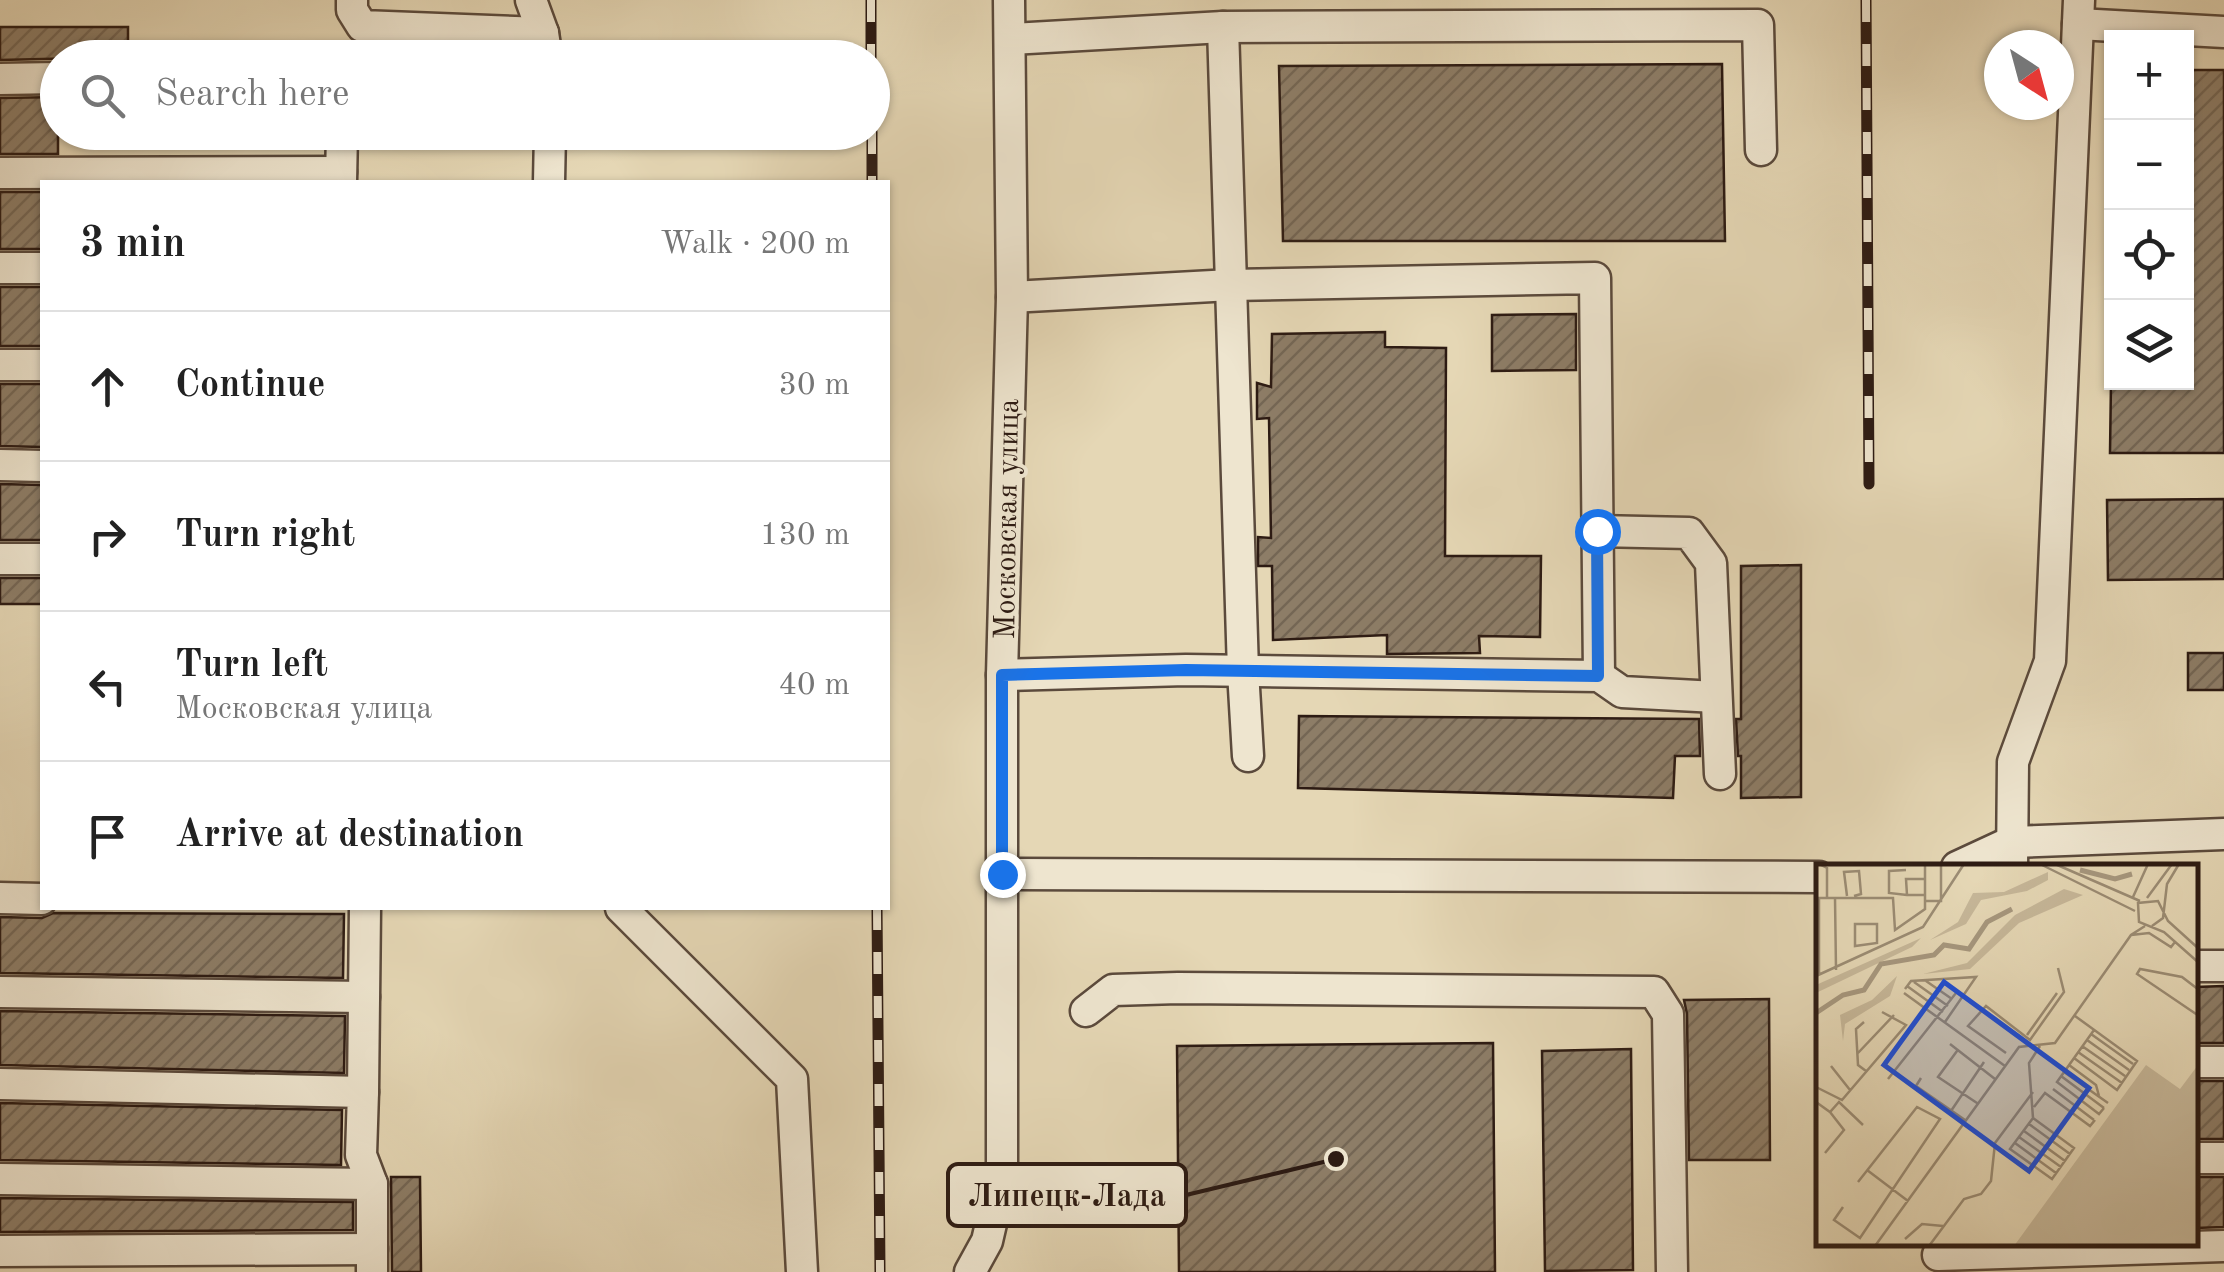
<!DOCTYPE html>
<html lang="en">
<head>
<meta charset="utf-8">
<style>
  body { margin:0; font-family:"Old Standard TT",serif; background:#f6f6f6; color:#222 }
  .controls { position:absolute; right:30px; top:30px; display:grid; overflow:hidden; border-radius:0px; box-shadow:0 2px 8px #0004 }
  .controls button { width:90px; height:90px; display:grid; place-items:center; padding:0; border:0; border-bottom:2px solid #e0e0e0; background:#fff; color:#222; font:50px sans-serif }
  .compass { position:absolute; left:1984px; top:30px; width:90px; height:90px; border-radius:50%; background:#fff; box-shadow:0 2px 8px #0004; rotate:144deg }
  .stop { position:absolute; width:30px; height:30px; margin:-22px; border:8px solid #1a73e8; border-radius:50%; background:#fff }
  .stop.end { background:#1a73e8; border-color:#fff; box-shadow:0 2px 10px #0008 }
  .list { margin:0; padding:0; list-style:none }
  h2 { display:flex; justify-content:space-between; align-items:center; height:130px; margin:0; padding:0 40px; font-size:42px }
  h2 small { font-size:32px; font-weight:400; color:#767676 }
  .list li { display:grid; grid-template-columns:65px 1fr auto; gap:30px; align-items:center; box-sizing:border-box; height:150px; padding:0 40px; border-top:2px solid #e0e0e0 }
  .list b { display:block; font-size:38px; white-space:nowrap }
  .list p { margin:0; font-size:32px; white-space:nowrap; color:#767676 }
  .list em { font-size:32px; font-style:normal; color:#767676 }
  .icon { flex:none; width:55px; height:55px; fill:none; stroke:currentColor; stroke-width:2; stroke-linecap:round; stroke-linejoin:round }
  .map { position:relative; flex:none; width:2224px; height:1272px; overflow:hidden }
  .search { position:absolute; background:#fff; box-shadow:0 2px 8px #0004; left:40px; top:40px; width:850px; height:110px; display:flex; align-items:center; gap:25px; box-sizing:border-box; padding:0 35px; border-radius:55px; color:#767676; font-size:38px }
  .panel { position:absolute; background:#fff; box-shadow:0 2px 8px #0004; left:40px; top:180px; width:850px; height:730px; border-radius:0px }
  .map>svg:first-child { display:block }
  .building { fill:url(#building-hatch); stroke:#2d1b13; stroke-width:2.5 }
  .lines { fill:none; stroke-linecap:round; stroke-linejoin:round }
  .minor-casing { stroke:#5b4a3c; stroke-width:35 }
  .minor { stroke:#eee5cf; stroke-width:30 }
  .rail-casing { stroke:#2d1b13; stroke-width:11 }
  .rail { stroke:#eee5cf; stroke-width:8; stroke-dasharray:22; stroke-linecap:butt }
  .route { stroke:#1a73e8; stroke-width:12 }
  .labels { text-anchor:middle; stroke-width:8; stroke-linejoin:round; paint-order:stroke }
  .street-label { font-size:30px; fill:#2d1b13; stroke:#eee5cf }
  .inset-river { fill:none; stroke:#a6977e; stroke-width:5 }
  .inset-road { fill:none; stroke:#9b8c74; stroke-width:2.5 }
  .view { fill:#1d4ed8; fill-opacity:0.15; stroke:#1d4ed8; stroke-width:5 }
  .inset-edge { fill:none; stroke:#2d1b13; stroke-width:5 }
  .leader { fill:none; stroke:#2d1b13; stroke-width:4 }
  .callout-dot { fill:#2d1b13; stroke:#eee5cf; stroke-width:4 }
  .callout { fill:#eee5cf; stroke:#2d1b13; stroke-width:4 }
  .callout-label { font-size:32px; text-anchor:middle; font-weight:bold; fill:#2d1b13 }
</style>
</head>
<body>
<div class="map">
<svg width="2224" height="1272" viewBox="0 0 2224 1272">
  <defs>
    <pattern id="building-hatch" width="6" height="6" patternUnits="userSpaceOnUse" patternTransform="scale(2.5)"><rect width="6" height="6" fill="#8d7d67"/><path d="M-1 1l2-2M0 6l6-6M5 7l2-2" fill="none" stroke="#746654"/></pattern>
  </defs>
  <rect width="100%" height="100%" fill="#e5d7b5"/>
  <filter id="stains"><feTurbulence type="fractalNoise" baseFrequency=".002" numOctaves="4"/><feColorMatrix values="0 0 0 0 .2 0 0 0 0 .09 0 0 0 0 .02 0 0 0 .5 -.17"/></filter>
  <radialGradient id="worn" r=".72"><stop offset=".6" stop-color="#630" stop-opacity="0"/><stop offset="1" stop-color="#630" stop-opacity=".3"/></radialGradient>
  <!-- building -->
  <g class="building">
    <polygon points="0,27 128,27 128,57 0,60"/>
    <polygon points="1722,64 1725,241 1283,241 1279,66"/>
    <polygon points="2186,70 2224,70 2224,453 2110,453 2111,382 2186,382"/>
    <polygon points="58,97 58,154 0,154 0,98"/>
    <rect x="0" y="192" width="42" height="57"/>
    <rect x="0" y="287" width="42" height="59"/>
    <polygon points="1576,314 1576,370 1492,371 1492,315"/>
    <polygon points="1385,332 1385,347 1446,348 1445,556 1541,556 1540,637 1479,636 1480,653 1387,654 1387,635 1273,640 1272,566 1258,566 1258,537 1271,538 1269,418 1257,419 1257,383 1271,387 1272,334"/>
    <polygon points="0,384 42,384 42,447 0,446"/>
    <polygon points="0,484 42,485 42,540 0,540"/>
    <polygon points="2224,499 2224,579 2108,580 2107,500"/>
    <polygon points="1801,565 1801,797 1741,798 1741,756 1738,756 1736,719 1741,719 1741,566"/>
    <rect x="0" y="578" width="42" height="26"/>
    <rect x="2188" y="653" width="36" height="37"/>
    <polygon points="1299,716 1699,719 1700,756 1675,756 1673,798 1298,788"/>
    <polygon points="53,913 344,914 343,978 0,973 0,917 42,918"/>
    <polygon points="2224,986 2224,1043 2196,1043 2196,987"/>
    <polygon points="1769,999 1770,1160 1689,1160 1687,1014 1684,1000"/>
    <polygon points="0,1011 345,1016 344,1073 0,1065"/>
    <polygon points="1493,1043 1495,1272 1179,1272 1177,1046"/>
    <polygon points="1631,1049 1633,1270 1545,1271 1542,1051"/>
    <rect x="2196" y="1081" width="28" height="58"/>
    <polygon points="0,1103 342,1110 341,1165 0,1160"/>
    <polygon points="391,1177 420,1177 421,1272 392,1272"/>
    <polygon points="2196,1177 2224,1177 2224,1227 2196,1228"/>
    <polygon points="0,1198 353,1202 353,1230 0,1232"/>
  </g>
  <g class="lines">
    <defs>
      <g id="minor">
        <polyline points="352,0 352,10 362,26 543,33"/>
        <polyline points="531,0 543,33 547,58"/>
        <polyline points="2078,24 2224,32"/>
        <polyline points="1223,27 1243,671 1248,756"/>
        <polyline points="1011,39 1223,27 1758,25 1761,150"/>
        <polyline points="0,79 58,78"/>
        <polyline points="0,173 341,172"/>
        <polyline points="341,182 342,132"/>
        <polyline points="549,182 550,132"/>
        <polyline points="0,268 42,268"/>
        <polyline points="1012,297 1231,285 1595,278 1599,676"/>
        <polyline points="0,365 42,365"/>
        <polyline points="0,465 42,466"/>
        <polyline points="1597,531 1689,533 1711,563 1720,774"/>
        <polyline points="0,559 42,559"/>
        <polyline points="1002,675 1186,670 1599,676 1622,692 1716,697"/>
        <polyline points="1957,867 2011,842 2224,834"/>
        <polyline points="2012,867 2013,762 2050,661 2079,0"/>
        <polyline points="1002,874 1819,877"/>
        <polyline points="0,898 42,899"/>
        <polyline points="621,908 792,1079 802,1272"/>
        <polyline points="2196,966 2224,966"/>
        <polyline points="0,992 364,997"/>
        <polyline points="1086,1011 1113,990 1178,988 1654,992 1668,1014 1672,1272"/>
        <polyline points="2196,1062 2224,1062"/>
        <polyline points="0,1084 363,1092 361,1155 372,1184 372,1272"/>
        <polyline points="363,1092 365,908"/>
        <polyline points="2196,1158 2224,1158"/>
        <polyline points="0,1179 372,1184"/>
        <polyline points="0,1251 372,1249"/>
        <polyline points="1938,1255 2224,1246"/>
        <polyline points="970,1272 987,1241 1002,1176 1002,675 1012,297 1009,0"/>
      </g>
    </defs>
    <!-- minor casing -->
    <use href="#minor" class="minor-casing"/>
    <!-- minor -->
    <use href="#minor" class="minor"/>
    <defs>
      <g id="rail">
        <polyline points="871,0 871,58"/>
        <polyline points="1866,0 1869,484"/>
        <polyline points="872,132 872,182"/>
        <polyline points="877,908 880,1272"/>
      </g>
    </defs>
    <!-- rail casing -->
    <use href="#rail" class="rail-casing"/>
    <!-- rail -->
    <use href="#rail" class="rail"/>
  </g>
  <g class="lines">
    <!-- route -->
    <polyline class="route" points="1002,874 1002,675 1186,670 1598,676 1597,531"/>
  </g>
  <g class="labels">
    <!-- street labels -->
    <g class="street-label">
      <text transform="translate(1006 519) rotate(-89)" y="10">Московская улица</text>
    </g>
  </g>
  <!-- overview -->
  <g transform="translate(1816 864)">
    <rect width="382" height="382" fill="#e5d7b5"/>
    <path d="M232 8V16L211 27 165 36 150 60 114 76 142 58 157 29 188 28ZM248 25 267 31 203 59 154 105 107 110 151 99 199 51ZM105 74 96 83 0 129V121ZM81 112 74 132 29 160 27 177 24 151 56 136Z" fill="#c6b799"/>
    <path d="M330 201 364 225 382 201V382H198Z" fill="#c6b799"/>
    <path class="inset-river" d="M264 6 299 15 316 10M0 149 27 131 48 126 65 100 118 91 128 81 153 85 171 58 196 45"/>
    <path class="inset-road" d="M3 0 11 4V34H19L20 106M224 0 319 47M239 0 324 37M90 6 73 7V29L91 31M108 15H90L91 31H109M31 32 28 8 43 7 45 30 38 32M317 33 332 0M19 34H77L79 66 109 45V0M331 34 356 0M109 37H125V0M39 60H61V79L39 82ZM336 62 347 54 351 20 363 0M315 71 333 69 355 83 359 78M383 85 352 57 342 37 322 39 323 58 348 68 383 99M3 111V34H11M0 112 107 63 148 0M110 117 136 135M98 118 132 142M91 122 127 148M89 125 95 117 160 113 129 158M383 126 366 113 324 105 321 110 383 152M88 129 189 202M48 158 40 165 42 201 50 207M278 166 241 218 283 250 288 244M275 170 317 200M211 171 241 129M271 176 313 206M134 180 179 215M266 182 309 212M141 187 122 213 161 239M262 188 306 219M42 189 78 151M190 189 152 162 170 142 214 176 248 128 242 104M258 194 301 226 321 197 259 152M253 201 280 221 283 232M15 202 34 226M248 208 292 239M245 212 288 244M105 214 100 222 149 256M72 215 140 129M0 223 26 236 90 161 66 148M237 225 278 256M0 238 14 248 23 238 47 261M218 243 229 229 274 262 279 256M135 247 168 198M217 254 258 284 236 315 194 285 217 254 213 199 224 182M213 260 254 290M208 267 249 297M203 273 245 303M199 279 240 309M9 289 28 266 14 248M51 306 92 337M27 343 18 356 44 374 124 255 101 243 42 318M89 375 106 360 127 362M59 382 203 183 239 179 315 71 329 62M113 382 148 335 165 330 175 317 179 279 217 228"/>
    <path class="view" d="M128 118 273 224 213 307 68 201Z"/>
    <rect width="382" height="382" class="inset-edge"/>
  </g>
  <!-- callouts -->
  <path class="leader" d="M1336 1159L1186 1195"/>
  <circle class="callout-dot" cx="1336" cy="1159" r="10"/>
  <rect class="callout" x="948" y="1164" width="238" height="62" rx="10"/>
  <g class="callout-label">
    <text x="1067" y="1206">Липецк-Лада</text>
  </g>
  <rect width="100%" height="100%" filter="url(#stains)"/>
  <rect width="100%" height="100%" fill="url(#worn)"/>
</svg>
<div class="controls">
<button>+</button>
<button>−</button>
<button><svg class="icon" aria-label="locate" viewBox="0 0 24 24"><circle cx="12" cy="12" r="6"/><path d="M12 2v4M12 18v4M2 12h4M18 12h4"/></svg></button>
<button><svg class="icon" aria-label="layers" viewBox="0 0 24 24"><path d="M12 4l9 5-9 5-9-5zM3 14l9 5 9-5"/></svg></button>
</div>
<svg class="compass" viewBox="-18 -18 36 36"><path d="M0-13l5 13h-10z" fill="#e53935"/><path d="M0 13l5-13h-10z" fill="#767676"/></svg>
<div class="stop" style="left:1597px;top:531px"></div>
<div class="stop end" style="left:1002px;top:874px"></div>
<div class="search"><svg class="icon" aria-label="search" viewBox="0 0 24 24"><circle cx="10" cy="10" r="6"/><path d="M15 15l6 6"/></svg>Search here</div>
<section class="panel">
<h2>3 min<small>Walk · 200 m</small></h2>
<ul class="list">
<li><svg class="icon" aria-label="ahead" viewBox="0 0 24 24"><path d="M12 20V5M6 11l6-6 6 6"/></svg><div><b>Continue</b></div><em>30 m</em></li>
<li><svg class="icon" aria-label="right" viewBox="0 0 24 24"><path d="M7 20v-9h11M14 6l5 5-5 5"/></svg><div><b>Turn right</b></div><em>130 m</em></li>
<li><svg class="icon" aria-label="left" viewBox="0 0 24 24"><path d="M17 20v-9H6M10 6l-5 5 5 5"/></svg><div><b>Turn left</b><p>Московская улица</p></div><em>40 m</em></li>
<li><svg class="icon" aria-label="arrive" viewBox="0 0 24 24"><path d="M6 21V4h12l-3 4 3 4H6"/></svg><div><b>Arrive at destination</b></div></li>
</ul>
</section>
</div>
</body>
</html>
